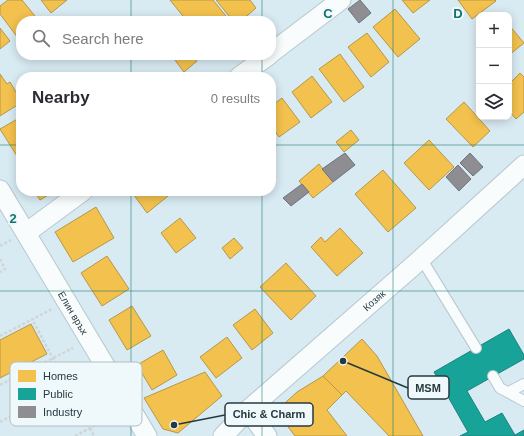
<!DOCTYPE html>
<html lang="en">
<head>
<meta charset="utf-8">
<style>
  body { margin:0; font-family:Arial,sans-serif; background:#f2f2f3; color:#2b2b33 }
  .controls { position:absolute; right:12px; top:12px; display:grid; overflow:hidden; border-radius:8px; box-shadow:0 2px 10px #0003 }
  .controls button { width:36px; height:36px; display:grid; place-items:center; padding:0; border:0; border-bottom:1px solid #e1e1e2; background:#fff; color:#2b2b33; font:20px sans-serif }
  .list { margin:0; padding:0; list-style:none }
  h2 { display:flex; justify-content:space-between; align-items:center; height:52px; margin:0; padding:0 16px; font-size:17px }
  h2 small { font-size:13px; font-weight:400; color:#7c7c81 }
  .icon { flex:none; width:22px; height:22px; fill:none; stroke:currentColor; stroke-width:2; stroke-linecap:round; stroke-linejoin:round }
  .map { position:relative; flex:none; width:524px; height:436px; overflow:hidden }
  .search { position:absolute; background:#fff; box-shadow:0 2px 10px #0003; left:16px; top:16px; width:260px; height:44px; display:flex; align-items:center; gap:10px; box-sizing:border-box; padding:0 14px; border-radius:16px; color:#7c7c81; font-size:15px }
  .panel { position:absolute; background:#fff; box-shadow:0 2px 10px #0003; left:16px; top:72px; width:260px; height:124px; border-radius:16px }
  .map>svg:first-child { display:block }
  .homes { fill:#f2c14e; stroke:#b5984a }
  .public { fill:#17a398; stroke:#1c837e }
  .industry { fill:#8d8d92; stroke:#6e7479 }
  .lines { fill:none; stroke-linecap:round; stroke-linejoin:round }
  .service-casing { stroke:#b8c8cf; stroke-width:12 }
  .minor-casing { stroke:#b8c8cf; stroke-width:21 }
  .path { stroke:#d0d6d8; stroke-width:2.5; stroke-dasharray:3 2; stroke-linecap:butt }
  .service { stroke:#f9fcfd; stroke-width:10 }
  .minor { stroke:#f9fcfd; stroke-width:19 }
  .grid { fill:none; stroke:#0f766e; stroke-width:1; stroke-opacity:0.55 }
  .labels { text-anchor:middle; stroke-width:4; stroke-linejoin:round; paint-order:stroke }
  .street-label { font-size:10px; fill:#273940; stroke:#eff8fb }
  .key { fill:#eff8fb; stroke:#b3bfc3; stroke-width:1 }
  .key-label { font-size:11px; fill:#273940 }
  .grid-label { font-size:13px; text-anchor:middle; font-weight:bold; fill:#0f766e; stroke:#eff8fb; stroke-width:4; stroke-linejoin:round; paint-order:stroke }
  .leader { fill:none; stroke:#273940; stroke-width:1.5 }
  .callout-dot { fill:#273940; stroke:#eff8fb; stroke-width:1.5 }
  .callout { fill:#eff8fb; stroke:#273940; stroke-width:1.5 }
  .callout-label { font-size:11px; text-anchor:middle; font-weight:bold; fill:#273940 }
</style>
</head>
<body>
<div class="map">
<svg width="524" height="436" viewBox="0 0 524 436">
  <rect width="100%" height="100%" fill="#d8eaf2"/>
  <!-- homes -->
  <g class="homes">
    <polygon points="8,0 22,0 39,21 21,21 21,35 18,38 0,14 0,6"/>
    <polygon points="41,0 67,0 51,13"/>
    <polygon points="170,0 213,0 230,21 187,21"/>
    <polygon points="216,0 250,0 256,8 241,21 233,21"/>
    <polygon points="402,0 430,0 413,13"/>
    <polygon points="458,0 495,0 496,1 472,19"/>
    <polygon points="395,9 420,39 398,57 373,27"/>
    <polygon points="509,25 524,43 509,55"/>
    <polygon points="0,28 10,41 0,49"/>
    <polygon points="367,33 389,62 371,77 348,47"/>
    <polygon points="340,54 364,87 344,102 319,69"/>
    <polygon points="171,55 195,55 193,56 197,61 184,72"/>
    <polygon points="520,73 524,77 524,112 516,119 509,111 509,84"/>
    <polygon points="0,74 7,84 10,82 19,97 16,99 19,104 0,116"/>
    <polygon points="312,76 332,102 311,118 292,92"/>
    <polygon points="282,98 300,122 279,137 271,126 271,106"/>
    <polygon points="464,102 490,131 473,147 446,119"/>
    <polygon points="21,117 21,153 17,156 0,129"/>
    <polygon points="351,130 359,140 344,152 336,142"/>
    <polygon points="429,140 454,167 429,190 404,163"/>
    <polygon points="319,164 333,182 313,198 299,181"/>
    <polygon points="383,170 416,208 388,232 355,194"/>
    <polygon points="34,191 55,191 40,200"/>
    <polygon points="131,191 164,191 168,196 147,213"/>
    <polygon points="96,207 114,238 73,262 55,232"/>
    <polygon points="180,218 196,238 176,253 161,233"/>
    <polygon points="340,228 363,253 337,276 311,247 321,237 325,242"/>
    <polygon points="234,238 243,248 230,259 222,248"/>
    <polygon points="107,256 129,289 102,306 81,273"/>
    <polygon points="286,263 316,296 291,320 260,287"/>
    <polygon points="132,306 151,336 127,350 109,320"/>
    <polygon points="255,309 273,333 252,350 233,325"/>
    <polygon points="31,324 47,354 0,378 0,340"/>
    <polygon points="227,337 242,358 216,378 200,357"/>
    <polygon points="362,339 377,356 423,436 389,436 346,391 342,395 323,376"/>
    <polygon points="163,350 177,375 152,390 137,365"/>
    <polygon points="205,372 222,396 178,433 163,429 144,398"/>
    <polygon points="323,376 342,395 327,410 347,436 295,436 279,415 286,402 297,392"/>
  </g>
  <!-- public -->
  <polygon class="public" points="509,329 524,355 524,359 467,391 485,422 502,413 515,435 524,430 524,436 460,436 468,432 434,372"/>
  <!-- industry -->
  <g class="industry">
    <polygon points="360,0 371,13 359,23 348,9"/>
    <polygon points="345,153 355,165 333,182 322,169"/>
    <polygon points="470,153 483,167 473,176 460,163"/>
    <polygon points="458,165 471,179 459,191 446,177"/>
    <polygon points="302,184 309,192 291,206 283,198"/>
  </g>
  <g class="lines">
    <defs>
      <g id="service">
        <polyline points="421,258 476,348"/>
        <polyline points="493,376 500,388 524,401"/>
        <polyline points="509,392 524,384"/>
      </g>
      <g id="minor">
        <polyline points="271,53 341,0"/>
        <polyline points="239,77 269,55"/>
        <path id="s1" d="M0 190 147 436"/>
        <polyline points="26,233 83,191"/>
        <polyline points="248,410 267,436"/>
        <path id="s2" d="M223 436 248 410 413 266 524 165"/>
      </g>
    </defs>
    <!-- service casing -->
    <use href="#service" class="service-casing"/>
    <!-- minor casing -->
    <use href="#minor" class="minor-casing"/>
    <!-- path -->
    <g class="path">
      <polyline points="0,246 11,240"/>
      <polyline points="0,259 5,269 0,272"/>
      <polyline points="0,336 52,309"/>
      <polyline points="0,385 73,348"/>
      <polyline points="0,422 67,385 32,319"/>
      <polyline points="90,428 94,436"/>
      <polyline points="75,436 115,415"/>
    </g>
    <!-- service -->
    <use href="#service" class="service"/>
    <!-- minor -->
    <use href="#minor" class="minor"/>
  </g>
  <!-- grid -->
  <path class="grid" d="M131 0V21M262 0V21M393 0V436M131 55V77M262 55V77M0 145H21M271 145H524M131 191V436M262 191V436M0 291H524"/>
  <g class="labels">
    <!-- street labels -->
    <g class="street-label">
      <text dy="4" stroke="none"><textPath href="#s2" startOffset="203">Козяк</textPath></text>
      <text dy="4" stroke="none"><textPath href="#s1" startOffset="143">Елин връх</textPath></text>
    </g>
  </g>
  <!-- legend -->
  <rect x="10" y="362" width="132" height="64" rx="6" class="key"/>
  <rect x="18" y="370" width="18" height="12" fill="#f2c14e"/>
  <rect x="18" y="388" width="18" height="12" fill="#17a398"/>
  <rect x="18" y="406" width="18" height="12" fill="#8d8d92"/>
  <g class="key-label">
    <text x="43" y="380">Homes</text>
    <text x="43" y="398">Public</text>
    <text x="43" y="416">Industry</text>
  </g>
  <g class="grid-label">
    <text x="328" y="18">C</text>
    <text x="458" y="18">D</text>
    <text x="13" y="223">2</text>
  </g>
  <!-- callouts -->
  <path class="leader" d="M343 361L408 388M174 425L225 415"/>
  <g class="callout-dot">
    <circle cx="343" cy="361" r="4"/>
    <circle cx="174" cy="425" r="4"/>
  </g>
  <g class="callout">
    <rect x="408" y="376" width="41" height="23" rx="4"/>
    <rect x="225" y="403" width="88" height="23" rx="4"/>
  </g>
  <g class="callout-label">
    <text x="428" y="392">MSM</text>
    <text x="269" y="418">Chic &amp; Charm</text>
  </g>
</svg>
<div class="controls">
<button>+</button>
<button>−</button>
<button><svg class="icon" aria-label="layers" viewBox="0 0 24 24"><path d="M12 4l9 5-9 5-9-5zM3 14l9 5 9-5"/></svg></button>
</div>
<div class="search"><svg class="icon" aria-label="search" viewBox="0 0 24 24"><circle cx="10" cy="10" r="6"/><path d="M15 15l6 6"/></svg>Search here</div>
<section class="panel">
<h2>Nearby<small>0 results</small></h2>
<ul class="list">
</ul>
</section>
</div>
</body>
</html>
